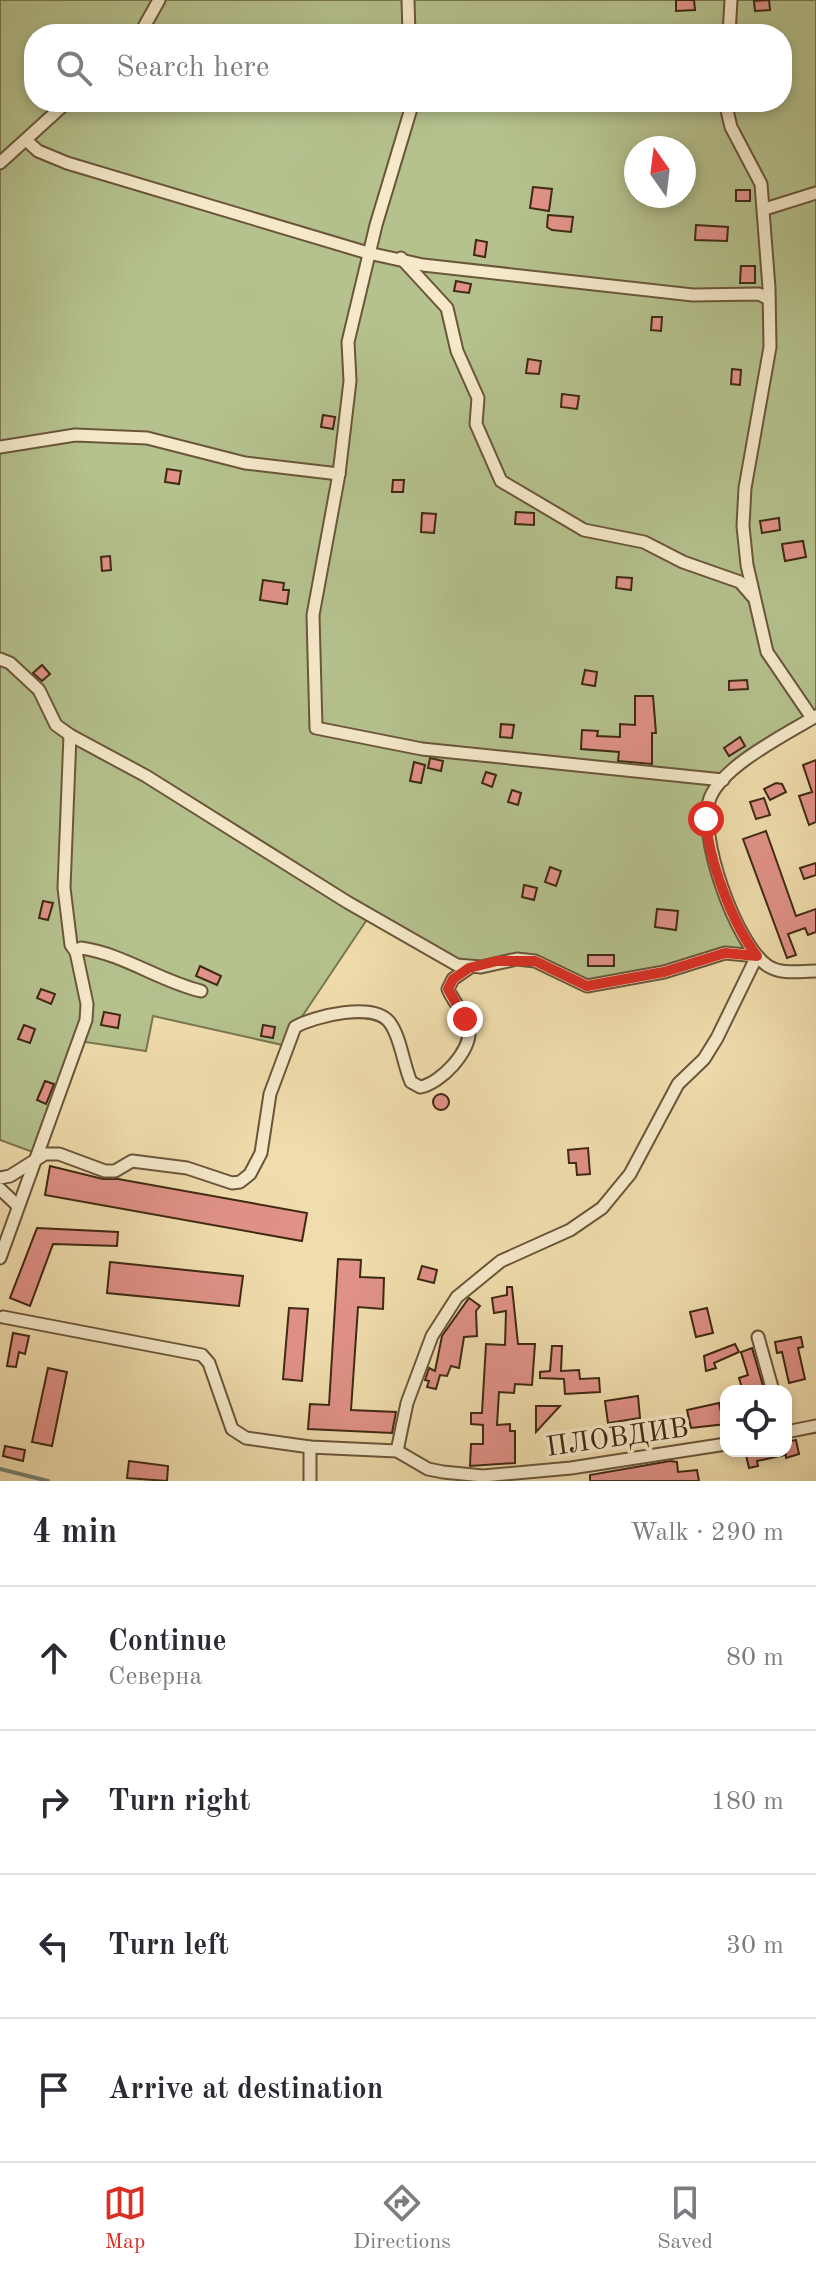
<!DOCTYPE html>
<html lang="en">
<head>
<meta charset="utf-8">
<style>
  body { margin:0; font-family:"Old Standard TT",serif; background:#f2f2f3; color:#2b2b33 }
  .controls { position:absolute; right:24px; bottom:24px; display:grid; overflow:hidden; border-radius:16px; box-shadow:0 4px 12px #0003 }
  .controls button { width:72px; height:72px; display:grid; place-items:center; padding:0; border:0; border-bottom:2px solid #e1e1e2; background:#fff; color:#2b2b33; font:40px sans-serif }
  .compass { position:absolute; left:624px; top:136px; width:72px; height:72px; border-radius:50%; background:#fff; box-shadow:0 4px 12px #0003; rotate:346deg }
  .stop { position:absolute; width:24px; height:24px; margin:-18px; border:6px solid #d93025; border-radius:50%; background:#fff }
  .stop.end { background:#d93025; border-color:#fff; box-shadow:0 2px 8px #0008 }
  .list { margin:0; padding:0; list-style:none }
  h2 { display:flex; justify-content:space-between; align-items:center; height:104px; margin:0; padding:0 32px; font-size:34px }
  h2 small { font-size:26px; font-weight:400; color:#7c7c81 }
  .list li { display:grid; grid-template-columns:52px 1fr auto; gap:24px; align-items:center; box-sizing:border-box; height:144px; padding:0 32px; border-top:2px solid #e1e1e2 }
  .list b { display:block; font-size:30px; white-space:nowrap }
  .list p { margin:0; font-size:26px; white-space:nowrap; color:#7c7c81 }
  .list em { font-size:26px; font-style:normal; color:#7c7c81 }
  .icon { flex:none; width:44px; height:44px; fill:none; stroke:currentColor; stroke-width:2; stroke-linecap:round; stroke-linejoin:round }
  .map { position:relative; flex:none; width:816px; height:1481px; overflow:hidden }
  .search { position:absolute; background:#fff; box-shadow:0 4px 12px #0003; left:24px; right:24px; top:24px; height:88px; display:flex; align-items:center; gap:20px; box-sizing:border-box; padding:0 28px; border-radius:32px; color:#7c7c81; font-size:30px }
  .sheet { height:680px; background:#fff }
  nav { display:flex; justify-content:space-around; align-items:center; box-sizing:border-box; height:112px; border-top:2px solid #e1e1e2; background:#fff; font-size:22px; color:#7c7c81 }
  nav a { display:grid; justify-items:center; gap:4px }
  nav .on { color:#d93025 }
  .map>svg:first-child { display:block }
  .green { fill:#b5c28e; stroke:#7a7650; stroke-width:2; fill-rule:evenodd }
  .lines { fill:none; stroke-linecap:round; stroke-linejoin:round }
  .stream { stroke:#778074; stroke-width:4 }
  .building { fill:#e19288; stroke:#3f2913; stroke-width:2 }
  .street-casing { stroke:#6b563a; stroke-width:15 }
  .street { stroke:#f5e9ca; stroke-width:11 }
  .route { stroke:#d93025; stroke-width:10 }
  .labels { text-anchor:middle; stroke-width:7; stroke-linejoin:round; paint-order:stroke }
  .street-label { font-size:28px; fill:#3f2913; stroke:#f5e9ca }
</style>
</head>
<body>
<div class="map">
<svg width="816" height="1481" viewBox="0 0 816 1481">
  <rect width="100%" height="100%" fill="#f0ddad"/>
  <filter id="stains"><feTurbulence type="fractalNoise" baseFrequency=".0025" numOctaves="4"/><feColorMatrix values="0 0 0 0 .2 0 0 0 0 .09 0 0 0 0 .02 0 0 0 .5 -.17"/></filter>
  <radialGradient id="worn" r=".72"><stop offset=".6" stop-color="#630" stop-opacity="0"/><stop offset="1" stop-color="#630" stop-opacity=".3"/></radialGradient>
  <!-- green -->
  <path class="green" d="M0 0H816V716L721 783 706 819 744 939 757 956 725 953 587 986 535 961 469 968 370 915 295 1027 287 1046 153 1016 146 1051 79 1041 38 1154 0 1140ZM34 34H782V102H34ZM636 148H684V196H636Z"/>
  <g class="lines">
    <!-- stream -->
    <polyline class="stream" points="0,1469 48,1481"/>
  </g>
  <!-- building -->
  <g class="building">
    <polygon points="676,0 694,0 695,10 676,11"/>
    <polygon points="769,0 770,10 755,11 754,1"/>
    <polygon points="533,187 552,189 549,211 530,208"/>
    <rect x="736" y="190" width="14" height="11"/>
    <polygon points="548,215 573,217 571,232 552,230 547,227"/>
    <polygon points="696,225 728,227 727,241 695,240"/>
    <polygon points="476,240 487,242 485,257 474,255"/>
    <polygon points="741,266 755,266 755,283 740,283"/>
    <polygon points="456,281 471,284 469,293 454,291"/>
    <polygon points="652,317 662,317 661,331 651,330"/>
    <polygon points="528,359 541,361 539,374 526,373"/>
    <polygon points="732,369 741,370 740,385 731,384"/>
    <polygon points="562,394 579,396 577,409 561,407"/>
    <polygon points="323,415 335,417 333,429 321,427"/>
    <polygon points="167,469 181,471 179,484 165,482"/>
    <polygon points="393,480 404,480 403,492 392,492"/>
    <polygon points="516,512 534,513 534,525 515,524"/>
    <polygon points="422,513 436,514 434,533 421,532"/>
    <polygon points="779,518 780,530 762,533 760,521"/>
    <polygon points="803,541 806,557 785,561 782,544"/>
    <polygon points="110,556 111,570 102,571 101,557"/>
    <polygon points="617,577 632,578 631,590 616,588"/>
    <polygon points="263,580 284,583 283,590 289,590 287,604 260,600"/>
    <polygon points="42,665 50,674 42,681 33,673"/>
    <polygon points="585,670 597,672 595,686 582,684"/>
    <polygon points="747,680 748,689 729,690 729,681"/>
    <polygon points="635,696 653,696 656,733 652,733 652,764 618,761 619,752 581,749 582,730 598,731 597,736 620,737 620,724 635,725"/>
    <polygon points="501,724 514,725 512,738 500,737"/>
    <polygon points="740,737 745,746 729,756 724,748"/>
    <polygon points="430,758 443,761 441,771 428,768"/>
    <polygon points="816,760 816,822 809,825 799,796 812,792 803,765"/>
    <polygon points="414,762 425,765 421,783 410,781"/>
    <polygon points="486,772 496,775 492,787 482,783"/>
    <polygon points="776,783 782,784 786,792 770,800 764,789"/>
    <polygon points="512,790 521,793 518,805 508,802"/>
    <polygon points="764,798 770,815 756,819 750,802"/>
    <polygon points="766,831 796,916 816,909 816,932 808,935 805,928 788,934 796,955 787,958 743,839"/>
    <polygon points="816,863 816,875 804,879 800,868"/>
    <polygon points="550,867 561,871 556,886 545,882"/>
    <polygon points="524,885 537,888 534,900 522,897"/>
    <polygon points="43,901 53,903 48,920 39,918"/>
    <polygon points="657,909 678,911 676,930 655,927"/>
    <rect x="588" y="955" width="26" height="11"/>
    <polygon points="200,966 221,976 217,985 196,976"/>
    <polygon points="41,989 55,994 51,1004 37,998"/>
    <polygon points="104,1012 120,1015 118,1028 101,1025"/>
    <polygon points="24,1025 35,1029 30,1043 18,1039"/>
    <polygon points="263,1025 275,1027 273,1038 261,1036"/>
    <polygon points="45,1081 54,1084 46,1104 37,1100"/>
    <circle cx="441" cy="1102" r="8"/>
    <polygon points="588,1148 590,1174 577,1175 576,1163 569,1163 568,1150"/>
    <polygon points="50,1166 103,1179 118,1179 307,1213 302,1241 45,1195"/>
    <polygon points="37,1228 118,1232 117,1246 53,1244 30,1306 10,1298"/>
    <polygon points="338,1259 361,1260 360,1277 384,1278 383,1309 358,1307 351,1410 396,1412 392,1433 308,1429 310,1404 329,1405"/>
    <polygon points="110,1262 243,1276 239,1306 107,1293"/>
    <polygon points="422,1266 437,1270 434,1283 418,1279"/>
    <polygon points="507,1287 512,1287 518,1344 535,1344 532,1385 515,1384 514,1393 499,1392 497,1425 510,1424 510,1431 515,1431 515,1463 470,1466 471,1444 483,1444 483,1425 471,1424 471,1413 482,1413 486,1344 505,1345 506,1311 494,1313 492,1298 507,1295"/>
    <polygon points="469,1298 480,1306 476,1311 477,1336 464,1337 459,1368 451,1366 447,1376 440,1375 436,1389 427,1387 429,1381 425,1380 429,1368 435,1371 442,1336"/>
    <polygon points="289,1308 308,1309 302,1381 283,1379"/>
    <polygon points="707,1308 713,1333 696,1337 690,1312"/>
    <polygon points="13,1333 29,1336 25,1354 19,1352 16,1367 7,1366"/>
    <polygon points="801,1337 803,1347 798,1348 805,1379 789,1383 782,1352 777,1353 775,1342"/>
    <polygon points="735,1344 739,1352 714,1363 716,1368 706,1371 704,1356"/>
    <polygon points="552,1346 562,1346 561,1371 579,1370 580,1379 599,1378 600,1392 565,1394 564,1379 540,1378 540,1372 550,1371"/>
    <polygon points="752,1348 764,1389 743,1391 739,1378 748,1375 741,1352"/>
    <polygon points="48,1368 67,1372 52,1446 32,1442"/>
    <polygon points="638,1396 640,1418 608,1423 605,1401"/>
    <polygon points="719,1403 721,1412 726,1411 726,1424 691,1428 687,1410"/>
    <polygon points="536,1406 560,1406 536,1432"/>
    <polygon points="796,1440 799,1454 786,1458 786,1442"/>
    <polygon points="5,1446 25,1450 23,1461 3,1456"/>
    <polygon points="745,1451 785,1451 785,1455 757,1461 758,1466 749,1468"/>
    <polygon points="129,1461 168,1466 167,1481 127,1478"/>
    <polygon points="670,1461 677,1462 678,1472 697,1470 699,1481 590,1481 590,1475"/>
  </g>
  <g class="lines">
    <defs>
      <g id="street">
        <polyline points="408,0 409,34"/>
        <polyline points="140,34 159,0"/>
        <polyline points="729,34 731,0"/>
        <polyline points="413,102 376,225 348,342 350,381 339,474 313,615 316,728 422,749 723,780"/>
        <polyline points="725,102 731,127 761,184 769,288 770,347 745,488 743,526 747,565 767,652 812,718"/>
        <polyline points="27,141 38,151 67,163 368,253 423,265 693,295 759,294 769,299"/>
        <polyline points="0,163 67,102"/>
        <polyline points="765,209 816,193"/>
        <polyline points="401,258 447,308 457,351 478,398 476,424 501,481 584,530 644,542 683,562 740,582 753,597"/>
        <polyline points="0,447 75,435 147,438 245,463 339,474"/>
        <polyline points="0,659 10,663 39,690 56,725 70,735 146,776 347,902 457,965 481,967 517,959 535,961 587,986 664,972 725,953 757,956 717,1038 704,1059 678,1084 630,1174 602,1208 570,1230 501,1261 457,1297 432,1336 407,1403 397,1451"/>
        <path d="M816 716C787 734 723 765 710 798 697 834 736 945 768 966 782 975 800 971 816 971"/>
        <polyline points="70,735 64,888 71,945 76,952"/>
        <path d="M0 1178 10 1176 45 1154H59L105 1171H115L132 1161 187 1168 232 1183 240 1182 250 1174 261 1153 270 1094 295 1027C314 1016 375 1001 390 1023 401 1038 403 1064 411 1082L420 1087C440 1084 472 1051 469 1028 466 1014 453 1002 448 989L453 979 469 968"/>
        <polyline points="0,1189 18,1206"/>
        <path d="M0 1258 86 1020 87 1004 76 952 81 948C124 954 159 981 201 991"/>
        <polyline points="3,1317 202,1355 209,1363 232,1429 246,1438 310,1447 397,1451 428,1469 443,1472 483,1476 571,1468 726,1444"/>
        <polyline points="758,1337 773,1391"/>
        <polyline points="786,1432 816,1426"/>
        <polyline points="310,1447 310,1481"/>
      </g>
    </defs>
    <!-- street casing -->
    <use href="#street" class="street-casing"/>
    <!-- street -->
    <use href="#street" class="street"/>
  </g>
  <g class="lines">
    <!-- route -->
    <path class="route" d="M465 1019 448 989 453 979 469 968 497 961H535L587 986 664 972 725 953 757 956C733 925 708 859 706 819"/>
  </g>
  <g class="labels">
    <!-- street labels -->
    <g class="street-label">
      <text transform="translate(617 1436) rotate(-8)" y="10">ПЛОВДИВ</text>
    </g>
  </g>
  <rect width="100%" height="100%" filter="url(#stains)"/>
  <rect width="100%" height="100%" fill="url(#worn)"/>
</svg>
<div class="controls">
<button><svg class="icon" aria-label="locate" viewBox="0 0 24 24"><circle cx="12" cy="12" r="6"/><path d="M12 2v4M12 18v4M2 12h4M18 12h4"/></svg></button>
</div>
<svg class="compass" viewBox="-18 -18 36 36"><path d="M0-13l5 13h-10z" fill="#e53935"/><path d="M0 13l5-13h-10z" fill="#7c7c81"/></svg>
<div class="stop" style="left:706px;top:819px"></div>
<div class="stop end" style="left:465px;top:1019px"></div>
<div class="search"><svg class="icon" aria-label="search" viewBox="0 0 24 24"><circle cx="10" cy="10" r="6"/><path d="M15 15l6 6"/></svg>Search here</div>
</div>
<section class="sheet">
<h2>4 min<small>Walk · 290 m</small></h2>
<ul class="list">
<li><svg class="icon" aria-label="ahead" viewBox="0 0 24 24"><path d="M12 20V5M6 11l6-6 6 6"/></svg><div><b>Continue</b><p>Северна</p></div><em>80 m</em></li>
<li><svg class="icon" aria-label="right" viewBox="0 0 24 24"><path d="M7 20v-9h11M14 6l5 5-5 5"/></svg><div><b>Turn right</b></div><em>180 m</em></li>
<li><svg class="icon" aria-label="left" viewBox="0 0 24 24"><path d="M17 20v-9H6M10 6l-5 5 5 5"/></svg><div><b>Turn left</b></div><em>30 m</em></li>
<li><svg class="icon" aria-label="arrive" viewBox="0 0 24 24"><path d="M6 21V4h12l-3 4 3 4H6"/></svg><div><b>Arrive at destination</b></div></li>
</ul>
</section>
<nav>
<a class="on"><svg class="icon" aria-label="map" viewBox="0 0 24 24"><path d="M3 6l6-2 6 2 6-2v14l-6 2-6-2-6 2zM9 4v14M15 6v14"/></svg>Map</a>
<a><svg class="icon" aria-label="directions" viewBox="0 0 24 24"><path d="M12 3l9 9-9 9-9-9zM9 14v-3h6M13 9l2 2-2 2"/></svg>Directions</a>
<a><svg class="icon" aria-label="saved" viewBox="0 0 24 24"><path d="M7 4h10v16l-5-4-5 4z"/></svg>Saved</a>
</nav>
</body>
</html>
